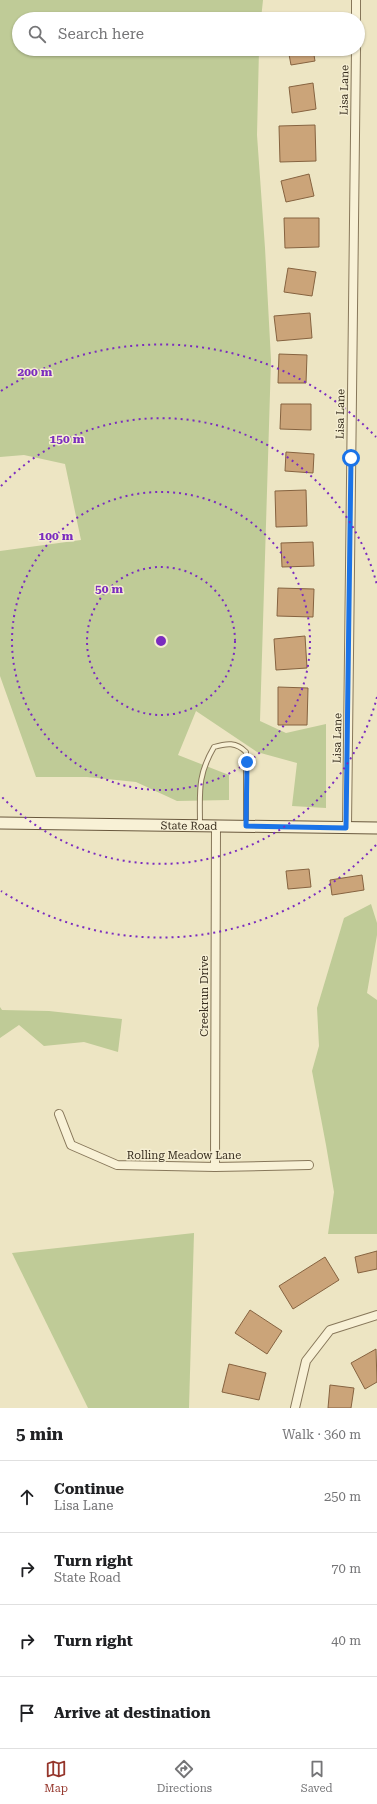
<!DOCTYPE html>
<html lang="en">
<head>
<meta charset="utf-8">
<style>
  body { margin:0; font-family:"Roboto Serif",serif; background:#f6f6f6; color:#202124 }
  .stop { position:absolute; width:12px; height:12px; margin:-9px; border:3px solid #1a73e8; border-radius:50%; background:#fff }
  .stop.end { background:#1a73e8; border-color:#fff; box-shadow:0 1px 4px #0008 }
  .list { margin:0; padding:0; list-style:none }
  h2 { display:flex; justify-content:space-between; align-items:center; height:52px; margin:0; padding:0 16px; font-size:17px }
  h2 small { font-size:13px; font-weight:400; color:#757577 }
  .list li { display:grid; grid-template-columns:26px 1fr auto; gap:12px; align-items:center; box-sizing:border-box; height:72px; padding:0 16px; border-top:1px solid #e0e0e0 }
  .list b { display:block; font-size:15px; white-space:nowrap }
  .list p { margin:0; font-size:13px; white-space:nowrap; color:#757577 }
  .list em { font-size:13px; font-style:normal; color:#757577 }
  .icon { flex:none; width:22px; height:22px; fill:none; stroke:currentColor; stroke-width:2; stroke-linecap:round; stroke-linejoin:round }
  .map { position:relative; flex:none; width:377px; height:1408px; overflow:hidden }
  .search { position:absolute; background:#fff; box-shadow:0 1px 3px #0004; left:12px; right:12px; top:12px; height:44px; display:flex; align-items:center; gap:10px; box-sizing:border-box; padding:0 14px; border-radius:22px; color:#757577; font-size:15px }
  .sheet { height:340px; background:#fff }
  nav { display:flex; justify-content:space-around; align-items:center; box-sizing:border-box; height:56px; border-top:1px solid #e0e0e0; background:#fff; font-size:11px; color:#757577 }
  nav a { display:grid; justify-items:center; gap:2px }
  nav .on { color:#95352b }
  .map>svg:first-child { display:block }
  .green { fill:#bfcb97 }
  .building { fill:#cba479; stroke:#866340 }
  .lines { fill:none; stroke-linecap:round; stroke-linejoin:round }
  .lane-casing { stroke:#87775a; stroke-width:6 }
  .street-casing { stroke:#87775a; stroke-width:10 }
  .secondary-casing { stroke:#69583d; stroke-width:13 }
  .lane { stroke:#f8f1d6; stroke-width:4 }
  .street { stroke:#f8f1d6; stroke-width:8 }
  .secondary { stroke:#f8f1d6; stroke-width:11 }
  .route { stroke:#1a73e8; stroke-width:5 }
  .ring { fill:none; stroke:#7b2cbf; stroke-width:2; stroke-dasharray:2 4 }
  .labels { text-anchor:middle; stroke-width:3; stroke-linejoin:round; paint-order:stroke }
  .street-label { font-size:11px; fill:#372d1e; stroke:#f5eed2 }
  .centre { fill:#7b2cbf; stroke:#f5eed2; stroke-width:2 }
  .ring-label { font-size:12px; text-anchor:middle; font-weight:bold; fill:#7b2cbf; stroke:#f5eed2; stroke-width:3; stroke-linejoin:round; paint-order:stroke }
</style>
</head>
<body>
<div class="map">
<svg width="377" height="1408" viewBox="0 0 377 1408">
  <rect width="100%" height="100%" fill="#ede5c3"/>
  <!-- green -->
  <g class="green">
    <polygon points="0,0 263,0 261,19 19,19 19,49 259,49 257,135 265,248 271,360 260,721 286,733 326,724 326,808 292,806 297,763 257,752 196,711 178,755 229,775 229,800 177,801 136,782 87,777 36,777 0,676 0,551 81,540 65,464 24,455 0,457"/>
    <polygon points="371,904 377,923 377,935 367,993 377,1000 377,1234 328,1234 334,1192 326,1145 312,1071 319,1046 317,1008 344,918"/>
    <polygon points="0,1007 2,1010 49,1011 122,1019 118,1052 84,1042 44,1046 19,1025 0,1038"/>
    <polygon points="194,1233 189,1408 88,1408 12,1253"/>
  </g>
  <!-- building -->
  <g class="building">
    <polygon points="288,49 313,49 315,61 291,65"/>
    <polygon points="313,83 316,109 292,113 289,87"/>
    <polygon points="315,125 316,161 280,162 279,126"/>
    <polygon points="309,174 314,196 286,202 281,181"/>
    <polygon points="284,218 319,218 319,247 285,248"/>
    <polygon points="288,268 316,272 312,296 284,292"/>
    <polygon points="310,313 312,338 277,341 274,316"/>
    <polygon points="279,354 307,355 306,383 278,383"/>
    <polygon points="281,404 311,404 311,430 280,429"/>
    <polygon points="286,452 314,454 313,473 285,471"/>
    <polygon points="306,490 307,526 276,527 275,491"/>
    <polygon points="313,542 314,566 282,567 281,543"/>
    <polygon points="278,588 314,589 313,617 277,616"/>
    <polygon points="305,636 307,668 276,670 274,639"/>
    <polygon points="278,687 308,688 307,725 278,725"/>
    <polygon points="309,869 311,887 288,889 286,871"/>
    <polygon points="362,875 364,890 332,895 330,880"/>
    <polygon points="377,1251 377,1269 358,1273 355,1257"/>
    <polygon points="325,1257 339,1280 293,1309 279,1286"/>
    <polygon points="250,1310 282,1331 267,1354 235,1333"/>
    <polygon points="376,1349 377,1382 365,1389 351,1363"/>
    <polygon points="229,1364 266,1373 259,1400 222,1392"/>
    <polygon points="330,1385 354,1388 351,1408 328,1408"/>
  </g>
  <g class="lines">
    <defs>
      <path id="lane" d="M200 825C200 792 197 776 214 747 227 743 236 742 246 752V825"/>
      <g id="street">
        <polyline points="356,19 356,0"/>
        <polyline points="347,827 356,49"/>
        <polyline points="59,1114 71,1145 117,1165 215,1167 309,1165"/>
        <polyline points="215,1167 216,826"/>
        <polyline points="295,1408 306,1361 330,1330 377,1315"/>
      </g>
      <g id="secondary">
        <path id="s1" d="M0 823 377 828"/>
      </g>
    </defs>
    <!-- lane casing -->
    <use href="#lane" class="lane-casing"/>
    <!-- street casing -->
    <use href="#street" class="street-casing"/>
    <!-- secondary casing -->
    <use href="#secondary" class="secondary-casing"/>
    <!-- lane -->
    <use href="#lane" class="lane"/>
    <!-- street -->
    <use href="#street" class="street"/>
    <!-- secondary -->
    <use href="#secondary" class="secondary"/>
  </g>
  <g class="lines">
    <!-- route -->
    <polyline class="route" points="247,762 246,826 346,828 351,458"/>
  </g>
  <!-- distance rings -->
  <g class="ring">
    <circle cx="161" cy="641" r="74"/>
    <circle cx="161" cy="641" r="149"/>
    <path d="M377 697A223 223 0 0 1 1 796M1 486A223 223 0 0 1 377 585"/>
    <path d="M376 845A297 297 0 0 1 1 891M1 391A297 297 0 0 1 376 437"/>
  </g>
  <g class="labels">
    <!-- street labels -->
    <g class="street-label">
      <text transform="translate(344 90) rotate(-89)" y="4">Lisa Lane</text>
      <text transform="translate(340 414) rotate(-89)" y="4">Lisa Lane</text>
      <text transform="translate(337 738) rotate(-89)" y="4">Lisa Lane</text>
      <text dy="4" stroke="none"><textPath href="#s1" startOffset="189">State Road</textPath></text>
      <text transform="translate(204 996) rotate(-90)" y="4">Creekrun Drive</text>
      <text x="184" y="1159">Rolling Meadow Lane</text>
    </g>
  </g>
  <circle cx="161" cy="641" r="6" class="centre"/>
  <g class="ring-label">
    <text x="35" y="376">200 m</text>
    <text x="67" y="443">150 m</text>
    <text x="56" y="540">100 m</text>
    <text x="109" y="593">50 m</text>
  </g>
</svg>
<div class="stop" style="left:351px;top:458px"></div>
<div class="stop end" style="left:247px;top:762px"></div>
<div class="search"><svg class="icon" aria-label="search" viewBox="0 0 24 24"><circle cx="10" cy="10" r="6"/><path d="M15 15l6 6"/></svg>Search here</div>
</div>
<section class="sheet">
<h2>5 min<small>Walk · 360 m</small></h2>
<ul class="list">
<li><svg class="icon" aria-label="ahead" viewBox="0 0 24 24"><path d="M12 20V5M6 11l6-6 6 6"/></svg><div><b>Continue</b><p>Lisa Lane</p></div><em>250 m</em></li>
<li><svg class="icon" aria-label="right" viewBox="0 0 24 24"><path d="M7 20v-9h11M14 6l5 5-5 5"/></svg><div><b>Turn right</b><p>State Road</p></div><em>70 m</em></li>
<li><svg class="icon" aria-label="right" viewBox="0 0 24 24"><path d="M7 20v-9h11M14 6l5 5-5 5"/></svg><div><b>Turn right</b></div><em>40 m</em></li>
<li><svg class="icon" aria-label="arrive" viewBox="0 0 24 24"><path d="M6 21V4h12l-3 4 3 4H6"/></svg><div><b>Arrive at destination</b></div></li>
</ul>
</section>
<nav>
<a class="on"><svg class="icon" aria-label="map" viewBox="0 0 24 24"><path d="M3 6l6-2 6 2 6-2v14l-6 2-6-2-6 2zM9 4v14M15 6v14"/></svg>Map</a>
<a><svg class="icon" aria-label="directions" viewBox="0 0 24 24"><path d="M12 3l9 9-9 9-9-9zM9 14v-3h6M13 9l2 2-2 2"/></svg>Directions</a>
<a><svg class="icon" aria-label="saved" viewBox="0 0 24 24"><path d="M7 4h10v16l-5-4-5 4z"/></svg>Saved</a>
</nav>
</body>
</html>
